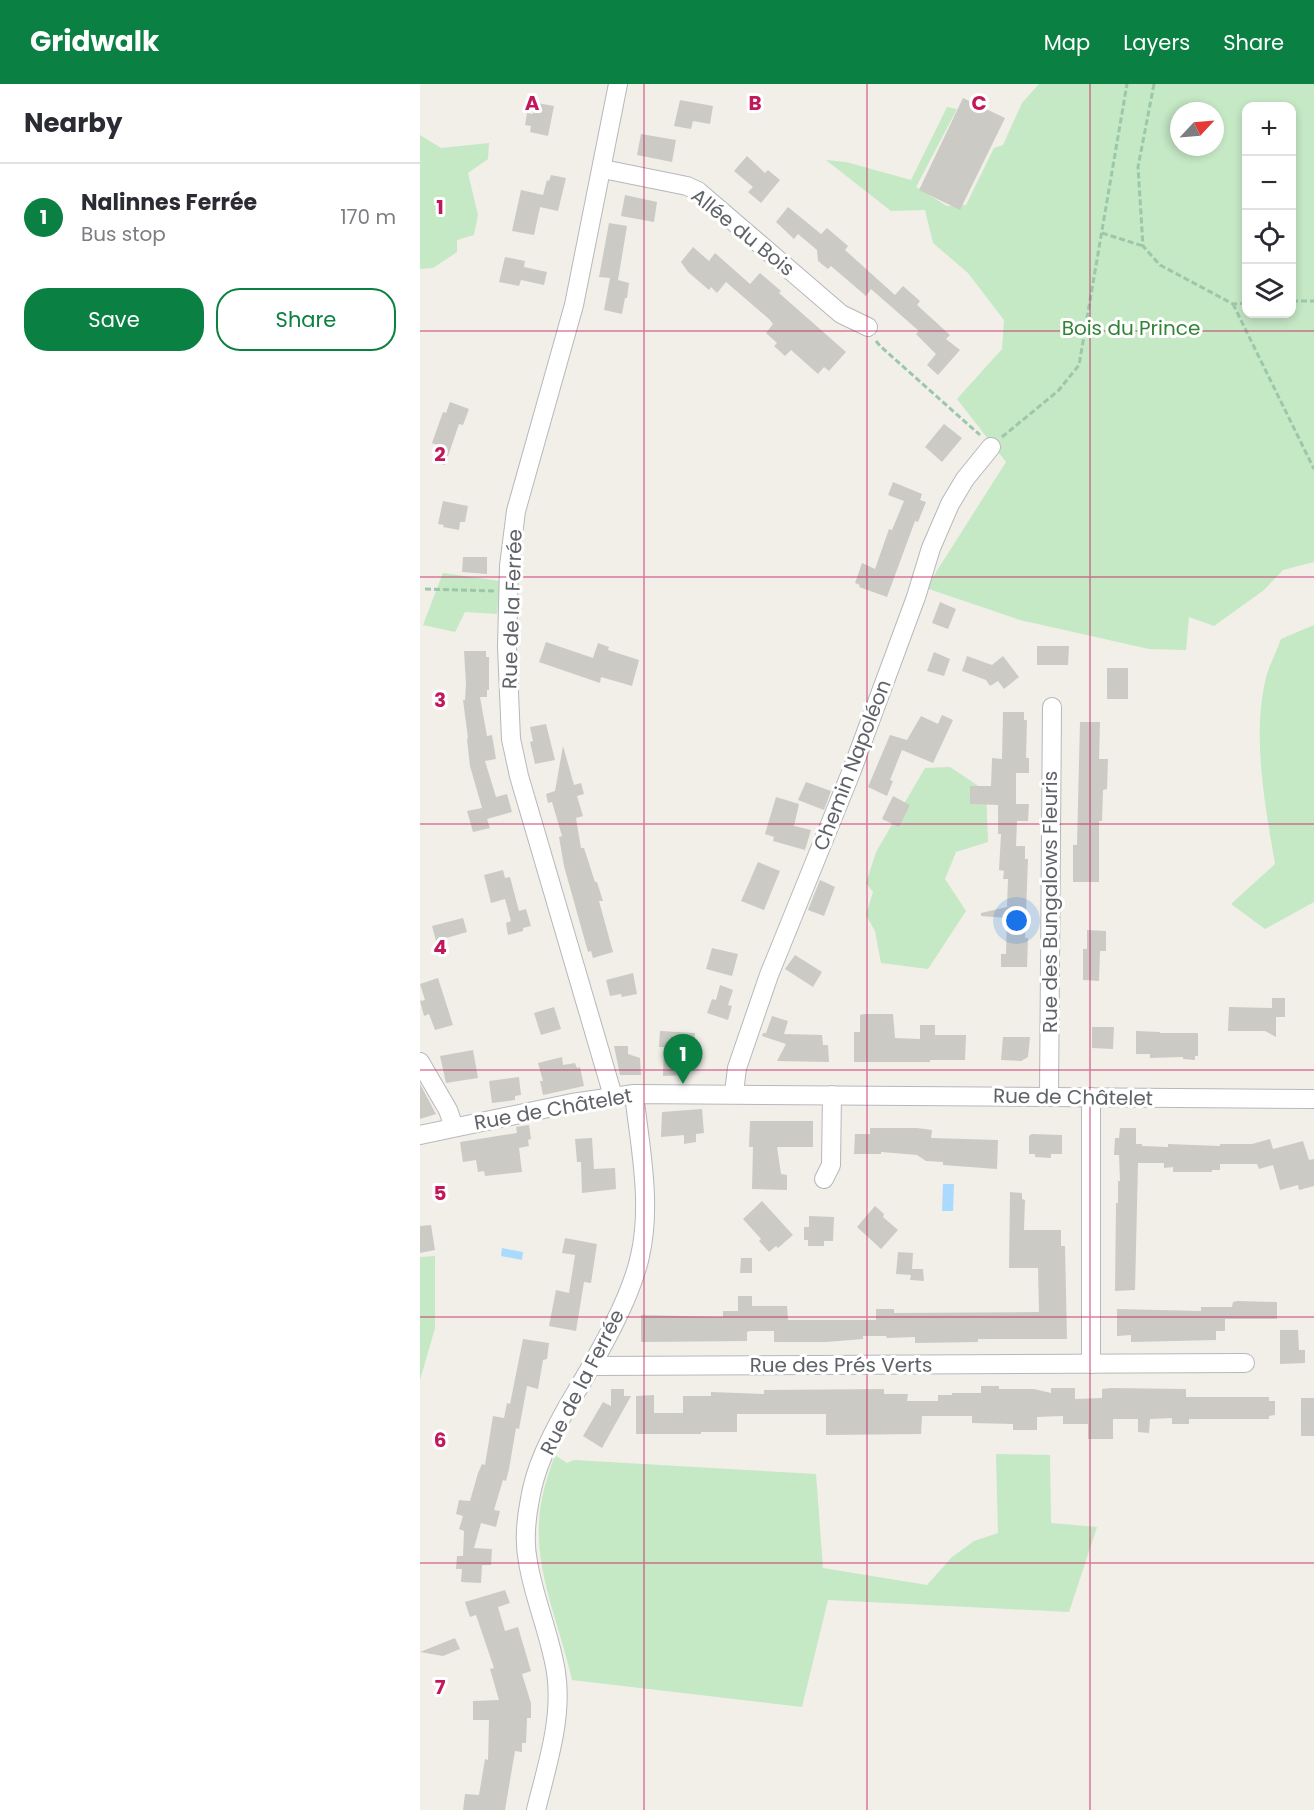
<!DOCTYPE html>
<html lang="en">
<head>
<meta charset="utf-8">
<style>
  body { margin:0; font-family:Poppins,sans-serif; background:#f7f7f7; color:#2b2b33 }
  .controls { position:absolute; right:18px; top:18px; display:grid; overflow:hidden; border-radius:12px; box-shadow:0 3px 9px #0003 }
  .controls button { width:54px; height:54px; display:grid; place-items:center; padding:0; border:0; border-bottom:2px solid #e1e1e2; background:#fff; color:#2b2b33; font:30px sans-serif }
  .compass { position:absolute; left:750px; top:18px; width:54px; height:54px; border-radius:50%; background:#fff; box-shadow:0 3px 9px #0003; rotate:64deg }
  .you { position:absolute; left:597px; top:837px; width:21px; height:21px; margin:-15px; border:4px solid #fff; border-radius:50%; background:#1a73e8; box-shadow:0 0 0 9px #1a73e833 }
  .badge { display:grid; place-items:center; width:39px; height:39px; border-radius:50%; background:#0b8043; color:#fff; font-size:20px; font-weight:700 }
  .pin { position:absolute; translate:-50% -50px; filter:drop-shadow(0 2px 3px #0008) }
  .pin::after { content:''; position:absolute; top:32px; width:21px; height:18px; background:inherit; clip-path:polygon(0 0,100% 0,50% 100%) }
  .list { margin:0; padding:0; list-style:none }
  h2 { display:flex; justify-content:space-between; align-items:center; height:78px; margin:0; padding:0 24px; font-size:26px }
  h2 small { font-size:20px; font-weight:400; color:#7c7c81 }
  .list li { display:grid; grid-template-columns:39px 1fr auto; gap:18px; align-items:center; box-sizing:border-box; height:108px; padding:0 24px; border-top:2px solid #e1e1e2 }
  .list b { display:block; font-size:22px; white-space:nowrap }
  .list p { margin:0; font-size:20px; white-space:nowrap; color:#7c7c81 }
  .list em { font-size:20px; font-style:normal; color:#7c7c81 }
  .actions { display:flex; gap:12px; padding:18px 24px }
  .actions a { flex:1; padding:14px 0; border:2px solid #0b8043; border-radius:24px; text-align:center; font-size:21px; color:#0b8043 }
  .actions .main { background:#0b8043; color:#fff }
  .icon { flex:none; width:33px; height:33px; fill:none; stroke:currentColor; stroke-width:2; stroke-linecap:round; stroke-linejoin:round }
  .map { position:relative; flex:none; width:894px; height:1726px; overflow:hidden }
  header { display:flex; align-items:center; gap:36px; box-sizing:border-box; height:84px; padding:0 30px; background:#0b8043; color:#fff }
  header strong { font-size:28px }
  nav { display:flex; gap:33px; margin-inline-start:auto; font-size:21px }
  main { display:flex }
  aside { flex:1; background:#fff }
  .map>svg:first-child { display:block }
  .green { fill:#c5e8c5; fill-rule:evenodd }
  .water { fill:#aadaff }
  .building { fill:#cccac5 }
  .lines { fill:none; stroke-linecap:round; stroke-linejoin:round }
  .street-casing { stroke:#b5b8bc; stroke-width:20 }
  .path { stroke:#9cc7a9; stroke-width:3; stroke-dasharray:6 3; stroke-linecap:butt }
  .street { stroke:#fff; stroke-width:18 }
  .grid { fill:none; stroke:#c2185b; stroke-width:1.5; stroke-opacity:0.55 }
  .labels { text-anchor:middle; stroke-width:6; stroke-linejoin:round; paint-order:stroke }
  .street-label { font-size:20px; fill:#5f6368; stroke:#fff }
  .park-label { font-size:20px; fill:#348238; stroke:#fff }
  .grid-label { font-size:20px; text-anchor:middle; font-weight:bold; fill:#c2185b; stroke:#fff; stroke-width:6; stroke-linejoin:round; paint-order:stroke }
</style>
</head>
<body>
<header>
<strong>Gridwalk</strong>
<nav><a>Map</a><a>Layers</a><a>Share</a></nav>
</header>
<main>
<aside>
<h2>Nearby<small></small></h2>
<ul class="list">
<li><span class="badge">1</span><div><b>Nalinnes Ferrée</b><p>Bus stop</p></div><em>170 m</em></li>
</ul>
<div class="actions"><a class="main">Save</a><a>Share</a></div>
</aside>
<div class="map">
<svg width="894" height="1726" viewBox="0 0 894 1726">
  <rect width="100%" height="100%" fill="#f1efe8"/>
  <!-- green -->
  <g class="green">
    <path d="M619 0H894V478L863 486 844 506 794 542 769 533 766 566 729 565 600 536 506 504 586 378 537 315 582 265 584 236 548 189 513 159 505 126 471 127 406 76 426 78 491 96 527 23 537 25 496 103 527 122 546 121 574 64 583 61 602 19ZM826 22H872V230H826ZM759 27H795V63H759Z"/>
    <polygon points="0,51 21,64 69,59 68,75 48,89 58,131 54,151 37,156 37,168 13,184 0,185"/>
    <polygon points="23,489 80,497 77,530 45,528 35,548 3,541"/>
    <path d="M894 541V818L845 845 811 820 855 780C845 720 831 649 847 590 851 578 857 566 861 555Z"/>
    <polygon points="530,683 566,707 568,758 536,768 525,795 546,827 508,885 461,879 455,847 446,831 453,808 446,799 456,768 505,684"/>
    <polygon points="15,1172 15,1244 0,1296 0,1173"/>
    <path d="M576 1370 630 1371 631 1439 677 1443 649 1528 408 1516 382 1623 152 1596C141 1544 116 1492 119 1439 120 1415 127 1393 135 1371L147 1379 154 1376 396 1390 403 1484 507 1501 532 1473 554 1457 578 1449Z"/>
  </g>
  <!-- water -->
  <g class="water">
    <polygon points="523,1100 534,1100 533,1127 522,1127"/>
    <polygon points="82,1164 103,1168 102,1176 81,1172"/>
  </g>
  <!-- building -->
  <g class="building">
    <polygon points="543,14 585,34 540,126 499,106"/>
    <polygon points="260,16 293,22 290,40 273,37 271,45 254,42"/>
    <polygon points="117,19 134,22 128,52 110,48 111,42 105,41 107,29 113,30"/>
    <polygon points="221,50 256,56 252,78 217,71"/>
    <polygon points="327,72 345,89 348,86 360,96 341,119 328,108 333,103 314,87"/>
    <polygon points="131,91 146,94 138,127 120,123 114,151 92,147 101,106 123,111 127,96 129,97"/>
    <polygon points="205,111 237,118 234,138 201,132"/>
    <polygon points="368,123 401,150 407,144 428,162 425,166 475,211 483,202 500,217 497,221 530,251 526,255 540,266 518,291 507,281 516,270 496,250 499,247 451,205 446,212 411,182 408,185 398,177 397,166 378,150 374,155 356,138"/>
    <polygon points="189,139 207,142 198,196 209,199 207,214 205,214 202,230 184,226 190,194 179,193"/>
    <polygon points="273,163 289,177 295,169 330,200 340,189 361,207 359,209 426,268 409,287 404,283 398,290 371,266 365,272 354,262 357,259 346,249 353,240 349,235 306,198 297,209 291,203 289,206 268,188 261,178"/>
    <polygon points="85,173 105,177 104,183 127,188 124,201 101,196 99,202 79,198"/>
    <polygon points="30,318 49,325 43,341 39,340 25,381 14,377 20,362 12,359 23,328 26,329"/>
    <polygon points="524,340 542,354 522,378 505,363"/>
    <polygon points="473,398 502,410 500,416 506,418 498,438 495,437 467,513 439,503 440,501 435,499 442,479 455,485 469,445 472,446 484,417 468,411"/>
    <polygon points="23,417 48,422 45,438 40,438 39,446 23,443 24,441 18,440"/>
    <polygon points="43,473 67,473 67,490 42,488"/>
    <polygon points="520,518 536,525 528,545 512,539"/>
    <polygon points="126,558 173,574 178,559 189,563 188,566 219,576 212,602 181,593 180,599 119,578"/>
    <polygon points="617,562 649,562 648,581 617,581"/>
    <polygon points="44,567 66,567 66,573 69,573 69,606 67,606 67,613 60,613 67,652 72,651 76,675 65,677 76,713 87,710 92,728 67,735 70,744 53,748 47,727 62,724 50,682 47,655 48,654 43,616 45,616 46,600"/>
    <polygon points="514,568 530,575 524,592 507,587"/>
    <polygon points="547,572 572,581 583,572 599,593 584,605 578,597 570,602 566,596 542,587"/>
    <rect x="687" y="584" width="21" height="31"/>
    <polygon points="583,628 604,628 604,636 607,636 606,674 609,674 609,689 596,689 596,720 609,720 608,737 597,737 596,762 605,762 605,775 608,775 605,854 608,854 607,883 581,883 581,870 586,870 587,834 561,832 561,829 587,823 588,795 583,795 584,787 579,786 581,750 578,750 578,721 550,720 550,702 571,702 572,674 582,675"/>
    <polygon points="522,631 533,636 513,679 482,666 470,696 473,697 467,712 448,703 470,651 487,656 501,632 518,640"/>
    <polygon points="660,638 680,638 679,675 688,675 687,705 683,706 682,737 679,737 679,798 653,798 653,761 657,761"/>
    <polygon points="126,640 135,676 115,680 110,658 113,657 110,643"/>
    <polygon points="143,662 154,701 161,699 164,710 157,712 163,732 156,734 161,764 164,764 175,798 177,798 183,817 179,817 193,868 173,874 171,867 168,868 144,782 139,753 142,752 132,718 128,719 126,710 135,707"/>
    <polygon points="386,698 411,707 404,726 378,716"/>
    <polygon points="473,712 490,721 479,743 462,735"/>
    <polygon points="356,713 379,720 374,742 391,746 385,766 353,757 354,753 345,750"/>
    <polygon points="338,778 360,787 344,826 321,817"/>
    <polygon points="83,786 85,794 90,793 99,827 106,825 111,842 103,844 103,847 88,851 86,839 91,837 85,815 71,819 64,791"/>
    <polygon points="400,796 415,803 404,832 388,826"/>
    <polygon points="43,834 47,848 16,857 12,842"/>
    <polygon points="667,846 686,847 686,867 680,867 679,897 663,896 663,865 667,865"/>
    <polygon points="292,864 318,870 312,892 286,885"/>
    <polygon points="375,871 402,888 393,903 365,885"/>
    <polygon points="213,889 217,910 202,913 201,910 190,912 186,896"/>
    <polygon points="18,894 33,941 15,946 9,930 4,932 0,917 5,916 0,900"/>
    <polygon points="300,901 313,906 308,921 312,922 308,936 287,929 292,915 296,916"/>
    <polygon points="852,914 865,914 865,933 856,933 856,953 845,947 808,947 809,923 852,924"/>
    <polygon points="134,923 141,945 121,951 114,929"/>
    <polygon points="444,930 473,930 475,954 500,955 500,941 515,941 515,951 546,951 545,976 510,976 510,978 434,978 434,948 440,948 440,931"/>
    <polygon points="352,932 368,937 364,950 402,951 403,961 408,961 409,978 357,977 366,960 342,952 343,949 346,949"/>
    <polygon points="672,943 694,943 693,965 672,964"/>
    <polygon points="240,947 275,949 274,965 268,965 267,991 243,992 244,963 239,963"/>
    <polygon points="716,947 740,948 740,949 778,949 778,972 775,972 775,976 763,975 763,973 730,974 730,970 716,970"/>
    <polygon points="583,953 610,953 608,973 601,977 581,976"/>
    <polygon points="194,962 208,962 208,970 220,974 221,991 200,991"/>
    <polygon points="53,966 58,994 26,999 20,972"/>
    <polygon points="142,973 143,981 155,979 157,984 160,983 164,1002 123,1011 120,997 123,997 118,979"/>
    <polygon points="99,993 101,1011 95,1012 95,1016 72,1019 69,997"/>
    <polygon points="0,1000 16,1030 0,1035"/>
    <polygon points="282,1025 284,1049 276,1050 276,1058 264,1060 264,1051 241,1053 242,1028"/>
    <polygon points="330,1037 393,1037 393,1063 357,1063 361,1090 367,1091 367,1106 332,1105 333,1063 329,1063"/>
    <polygon points="109,1041 111,1055 108,1056 109,1062 99,1064 102,1088 65,1092 64,1087 58,1088 56,1076 43,1078 40,1058 97,1049 96,1043"/>
    <polygon points="450,1044 497,1044 512,1046 511,1054 578,1056 577,1085 523,1081 523,1078 506,1077 497,1071 461,1068 461,1070 434,1070 435,1050 450,1050"/>
    <polygon points="700,1044 716,1044 716,1060 722,1060 722,1062 748,1063 748,1060 800,1062 800,1060 832,1060 850,1055 853,1065 883,1057 889,1076 894,1075 894,1102 879,1106 878,1101 860,1106 853,1081 839,1085 837,1080 800,1080 800,1086 792,1086 792,1088 753,1088 753,1083 744,1084 744,1079 718,1079 715,1206 695,1207 696,1119 698,1119 698,1097 700,1097 699,1071 694,1071 695,1054 699,1054"/>
    <polygon points="612,1050 642,1051 642,1070 631,1070 631,1074 615,1073 615,1070 609,1070 609,1052"/>
    <polygon points="172,1054 174,1085 195,1084 196,1105 162,1109 161,1078 157,1078 155,1055"/>
    <polygon points="590,1108 602,1109 602,1115 605,1116 604,1146 641,1146 641,1162 645,1162 647,1255 558,1255 558,1258 495,1259 495,1253 467,1254 466,1252 443,1252 443,1255 406,1258 354,1258 354,1247 330,1247 327,1248 327,1257 221,1258 221,1231 303,1233 303,1227 318,1227 318,1212 332,1212 332,1222 367,1222 368,1236 456,1236 456,1225 474,1225 474,1229 619,1228 618,1184 589,1184"/>
    <polygon points="342,1117 373,1151 358,1164 356,1162 349,1168 339,1157 341,1155 323,1135"/>
    <polygon points="455,1122 464,1130 463,1133 478,1146 461,1165 437,1143"/>
    <polygon points="389,1132 414,1133 413,1157 404,1157 404,1162 388,1162 388,1156 384,1156 384,1143 389,1143"/>
    <polygon points="11,1141 15,1166 0,1169 0,1142"/>
    <polygon points="145,1154 177,1160 171,1199 164,1198 156,1247 129,1242 136,1206 149,1209 155,1171 142,1169"/>
    <polygon points="478,1168 493,1169 492,1185 503,1185 504,1197 490,1196 491,1191 476,1190"/>
    <polygon points="321,1174 332,1174 332,1189 320,1189"/>
    <polygon points="817,1217 857,1218 857,1235 805,1235 805,1247 796,1247 796,1256 711,1258 711,1251 697,1252 697,1225 781,1227 781,1223 812,1223 813,1218"/>
    <polygon points="860,1246 878,1246 879,1266 885,1266 885,1279 860,1280"/>
    <polygon points="103,1255 129,1259 127,1275 123,1276 118,1305 107,1302 99,1345 96,1344 89,1385 86,1397 83,1396 74,1426 80,1427 76,1443 61,1439 54,1464 72,1465 71,1481 62,1481 61,1499 41,1498 42,1485 36,1485 37,1472 43,1472 44,1447 39,1445 43,1432 36,1430 39,1416 50,1417 58,1389 62,1380 65,1381 73,1332 84,1334 87,1319 90,1320"/>
    <polygon points="561,1302 579,1302 579,1305 614,1305 631,1309 631,1304 655,1304 655,1315 682,1314 682,1305 691,1304 766,1305 766,1313 849,1313 849,1317 855,1317 855,1331 849,1332 849,1335 769,1335 769,1340 752,1340 752,1334 730,1335 729,1349 718,1348 718,1335 693,1335 693,1355 668,1355 668,1340 643,1340 643,1332 617,1333 617,1346 593,1346 593,1340 552,1339 552,1332 502,1332 501,1350 406,1351 406,1330 317,1330 317,1348 281,1348 281,1350 216,1350 216,1312 234,1311 234,1329 263,1329 263,1312 291,1312 291,1308 344,1310 344,1306 464,1305 464,1310 488,1310 487,1317 518,1317 518,1311 532,1311 532,1309 561,1309"/>
    <polygon points="191,1305 204,1305 204,1312 211,1312 182,1364 163,1352 183,1318 191,1322"/>
    <rect x="881" y="1314" width="13" height="38"/>
    <polygon points="85,1506 90,1519 78,1523 85,1547 98,1543 111,1587 102,1590 111,1619 111,1634 107,1634 106,1659 102,1659 102,1668 95,1667 85,1726 43,1726 45,1710 59,1711 65,1675 68,1676 69,1636 53,1636 53,1617 79,1616 70,1585 74,1584 56,1531 50,1533 45,1518"/>
    <polygon points="35,1554 40,1565 23,1572 0,1568"/>
  </g>
  <g class="lines">
    <defs>
      <g id="street">
        <polyline points="183,85 267,102 278,107 421,230 448,243"/>
        <polyline points="0,978 28,1026 34,1043"/>
        <polyline points="314,1009 317,984 349,891 432,686 496,513 511,464 530,420 545,395 571,363"/>
        <polyline points="193,1012 99,692 91,655 87,563 89,482 96,427 154,221 198,0"/>
        <polyline points="629,1012 632,623"/>
        <polyline points="671,1013 671,1280"/>
        <polyline points="0,1051 152,1019 214,1010 894,1015"/>
        <polyline points="404,1095 411,1081 412,1011"/>
        <polyline points="171,1282 825,1279"/>
        <path d="M116 1726C127 1681 143 1634 136 1588 130 1550 114 1515 108 1478 104 1458 106 1435 110 1415 115 1384 130 1354 145 1327 171 1282 209 1222 220 1172 232 1120 220 1062 214 1010"/>
      </g>
    </defs>
    <!-- street casing -->
    <use href="#street" class="street-casing"/>
    <!-- path -->
    <g class="path">
      <polyline points="734,0 718,83 723,162 740,181 813,220 826,219"/>
      <polyline points="682,149 723,162"/>
      <polyline points="872,217 894,217"/>
      <polyline points="813,220 894,385"/>
      <polyline points="456,257 460,262 560,351"/>
      <polyline points="582,353 638,307 659,281 707,0"/>
      <polyline points="5,505 75,507"/>
    </g>
    <!-- street -->
    <use href="#street" class="street"/>
  </g>
  <!-- grid -->
  <path class="grid" d="M224 0V1726M447 0V1726M670 0V1726M0 247H894M0 493H894M0 740H894M0 986H894M0 1233H894M0 1479H894"/>
  <g class="labels">
    <!-- street labels -->
    <g class="street-label">
      <text transform="translate(323 148) rotate(39)" y="7">Allée du Bois</text>
      <text transform="translate(92 525) rotate(-88)" y="7">Rue de la Ferrée</text>
      <text transform="translate(432 681) rotate(-69)" y="7">Chemin Napoléon</text>
      <text transform="translate(630 818) rotate(-90)" y="7">Rue des Bungalows Fleuris</text>
      <text transform="translate(653 1013) rotate(1)" y="7">Rue de Châtelet</text>
      <text transform="translate(133 1025) rotate(-10)" y="7">Rue de Châtelet</text>
      <text x="421" y="1288">Rue des Prés Verts</text>
      <text transform="translate(162 1298) rotate(-63)" y="7">Rue de la Ferrée</text>
    </g>
    <!-- park labels -->
    <g class="park-label">
      <text x="711" y="251">Bois du Prince</text>
    </g>
  </g>
  <g class="grid-label">
    <text x="112" y="26">A</text>
    <text x="335" y="26">B</text>
    <text x="559" y="26">C</text>
    <text x="20" y="130">1</text>
    <text x="20" y="377">2</text>
    <text x="20" y="623">3</text>
    <text x="20" y="870">4</text>
    <text x="20" y="1116">5</text>
    <text x="20" y="1363">6</text>
    <text x="20" y="1610">7</text>
  </g>
</svg>
<div class="controls">
<button>+</button>
<button>−</button>
<button><svg class="icon" aria-label="locate" viewBox="0 0 24 24"><circle cx="12" cy="12" r="6"/><path d="M12 2v4M12 18v4M2 12h4M18 12h4"/></svg></button>
<button><svg class="icon" aria-label="layers" viewBox="0 0 24 24"><path d="M12 4l9 5-9 5-9-5zM3 14l9 5 9-5"/></svg></button>
</div>
<svg class="compass" viewBox="-18 -18 36 36"><path d="M0-13l5 13h-10z" fill="#e53935"/><path d="M0 13l5-13h-10z" fill="#7c7c81"/></svg>
<div class="you"></div>
<div class="pin badge" style="left:263px;top:1000px">1</div>
</div>
</main>
</body>
</html>
